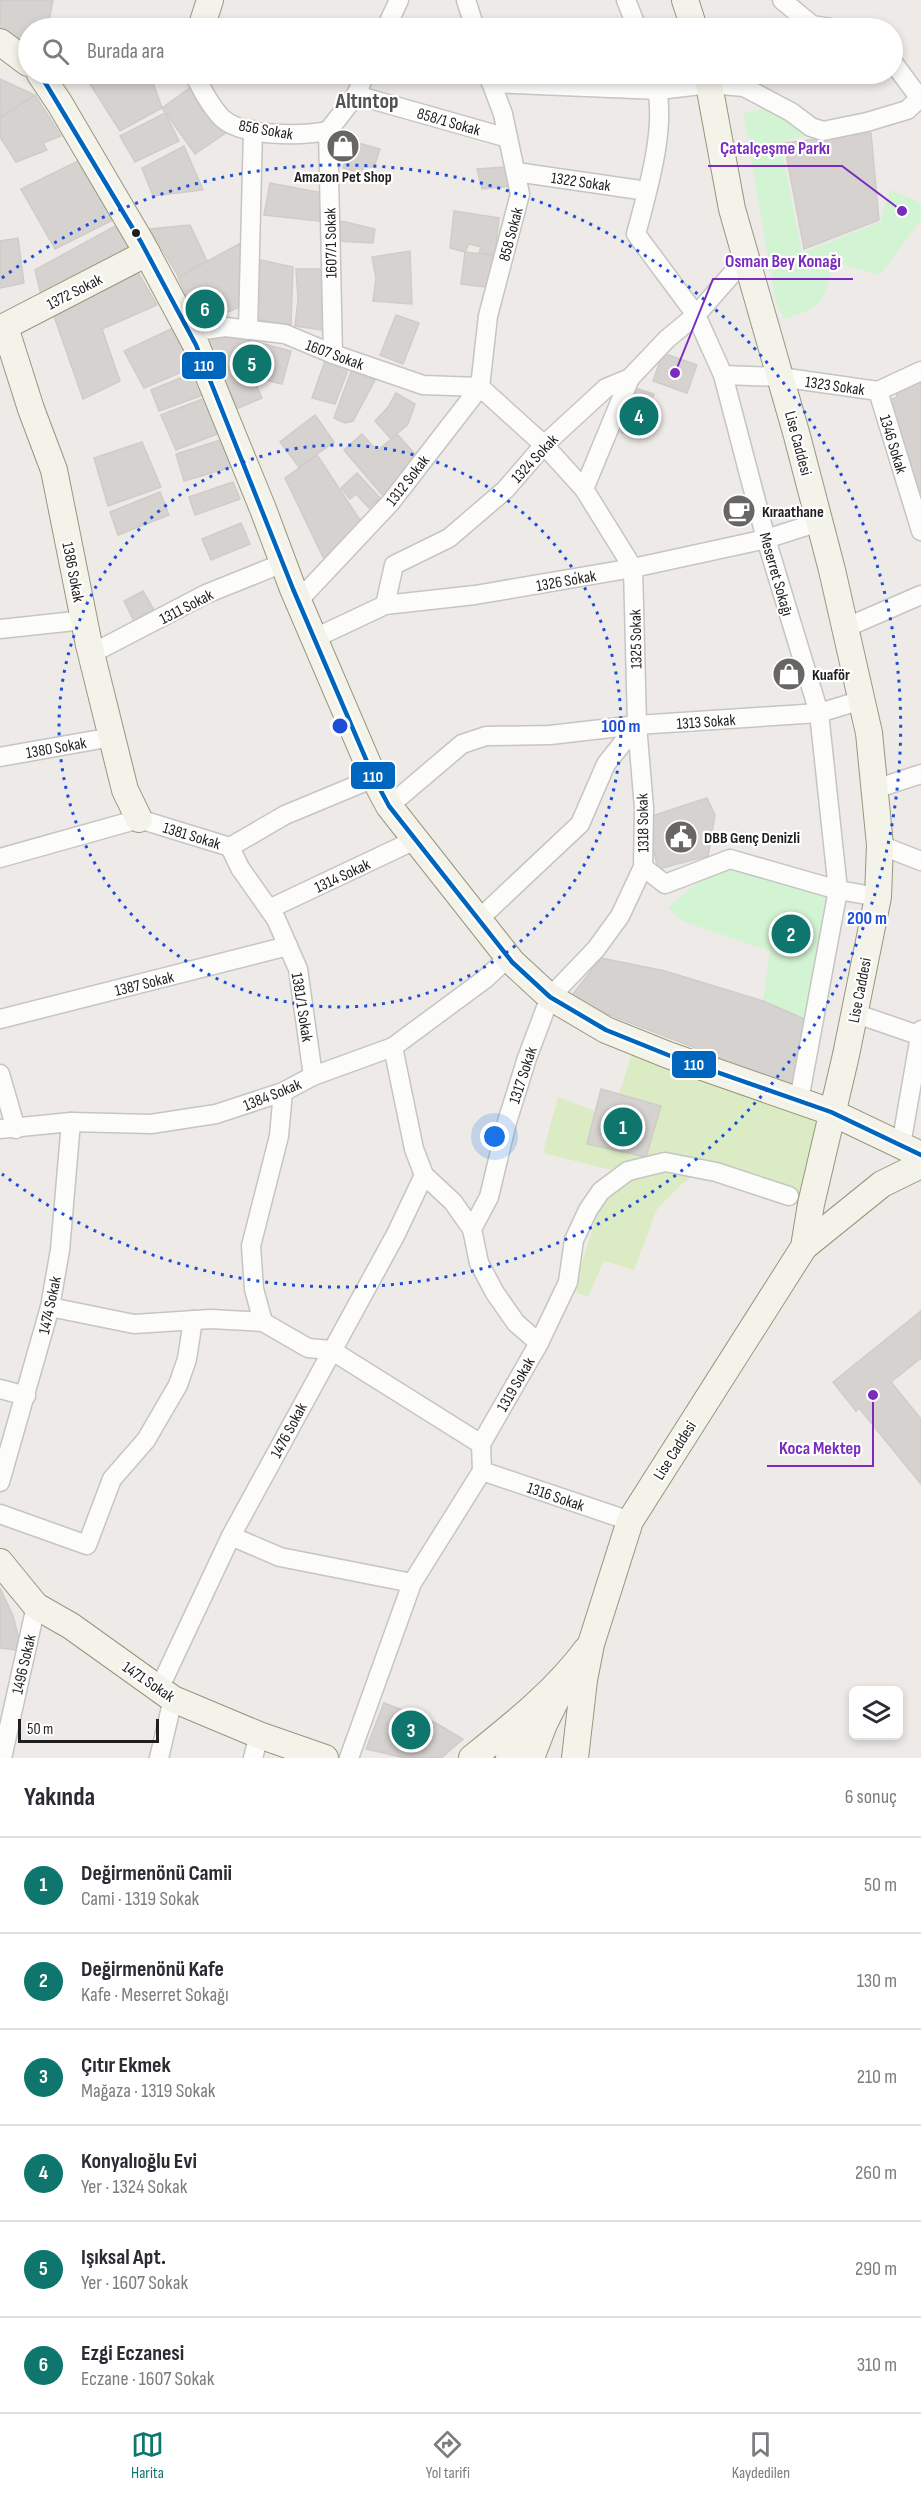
<!DOCTYPE html>
<html lang="tr">
<head>
<meta charset="utf-8">
<style>
  body { margin:0; font-family:"Sofia Sans Condensed",sans-serif; background:#f7f7f7; color:#2b2b33 }
  .controls { position:absolute; right:18px; bottom:18px; display:grid; overflow:hidden; border-radius:9px; box-shadow:0 3px 9px #0003 }
  .controls button { width:54px; height:54px; display:grid; place-items:center; padding:0; border:0; border-bottom:2px solid #e1e1e2; background:#fff; color:#2b2b33; font:30px sans-serif }
  .scale { position:absolute; left:18px; bottom:15px; width:141px; box-sizing:border-box; padding-left:6px; border:3px solid #1f1f1f; border-top:0; font-size:16px; line-height:21px; white-space:nowrap; color:#1f1f1f; -webkit-text-stroke:4px #fff; paint-order:stroke }
  .you { position:absolute; left:495px; top:1137px; width:21px; height:21px; margin:-15px; border:4px solid #fff; border-radius:50%; background:#1a73e8; box-shadow:0 0 0 9px #1a73e833 }
  .badge { display:grid; place-items:center; width:39px; height:39px; border-radius:50%; background:#0f766e; color:#fff; font-size:20px; font-weight:700 }
  .pin { position:absolute; translate:-50% -50%; border:3px solid #fff; box-shadow:0 2px 6px #0006 }
  .list { margin:0; padding:0; list-style:none }
  h2 { display:flex; justify-content:space-between; align-items:center; height:78px; margin:0; padding:0 24px; font-size:26px }
  h2 small { font-size:20px; font-weight:400; color:#7c7c81 }
  .list li { display:grid; grid-template-columns:39px 1fr auto; gap:18px; align-items:center; box-sizing:border-box; height:96px; padding:0 24px; border-top:2px solid #e1e1e2 }
  .list b { display:block; font-size:22px; white-space:nowrap }
  .list p { margin:0; font-size:20px; white-space:nowrap; color:#7c7c81 }
  .list em { font-size:20px; font-style:normal; color:#7c7c81 }
  .icon { flex:none; width:33px; height:33px; fill:none; stroke:currentColor; stroke-width:2; stroke-linecap:round; stroke-linejoin:round }
  .map { position:relative; flex:none; width:921px; height:1758px; overflow:hidden }
  .search { position:absolute; background:#fff; box-shadow:0 3px 9px #0003; left:18px; right:18px; top:18px; height:66px; display:flex; align-items:center; gap:15px; box-sizing:border-box; padding:0 21px; border-radius:33px; color:#7c7c81; font-size:22px }
  .sheet { height:654px; background:#fff }
  nav { display:flex; justify-content:space-around; align-items:center; box-sizing:border-box; height:84px; border-top:2px solid #e1e1e2; background:#fff; font-size:16px; color:#7c7c81 }
  nav a { display:grid; justify-items:center; gap:3px }
  nav .on { color:#0f766e }
  .map>svg:first-child { display:block }
  .grass { fill:#dbecc4 }
  .park { fill:#d3f4d2 }
  .building { fill:#d5d2d0; stroke:#d0ccc8; stroke-width:1.5 }
  .lines { fill:none; stroke-linecap:round; stroke-linejoin:round }
  .street-casing { stroke:#c6c5c3; stroke-width:21 }
  .secondary-casing { stroke:#97977e; stroke-width:28 }
  .street { stroke:#fcfcfb; stroke-width:18 }
  .secondary { stroke:#f4f3ea; stroke-width:26 }
  .bus-1-casing { stroke:#fff; stroke-width:9 }
  .bus-1 { stroke:#0065bd; stroke-width:4.5 }
  .ring { fill:none; stroke:#1d4ed8; stroke-width:3; stroke-dasharray:3 6 }
  .bus-dot { fill:#1f1f1f; stroke:#fff; stroke-width:2 }
  .labels { text-anchor:middle; stroke-width:4.5; stroke-linejoin:round; paint-order:stroke }
  .street-label { font-size:16px; fill:#1f1f1f; stroke:#fff }
  .poi-label { font-size:16px; font-weight:bold; fill:#1f1f1f; stroke:#fff; text-anchor:start }
  .district-label { font-size:22px; font-weight:bold; fill:#525252; stroke:#fff }
  .centre { fill:#1d4ed8; stroke:#fff; stroke-width:3 }
  .ring-label { font-size:18px; text-anchor:middle; font-weight:bold; fill:#1d4ed8; stroke:#fff; stroke-width:4.5; stroke-linejoin:round; paint-order:stroke }
  .leader { fill:none; stroke:#7b2cbf; stroke-width:2 }
  .callout-dot { fill:#7b2cbf; stroke:#fff; stroke-width:2 }
  .callout-label { font-size:18px; text-anchor:middle; font-weight:bold; fill:#7b2cbf; stroke:#fff; stroke-width:4.5; stroke-linejoin:round; paint-order:stroke }
  .line-badge { stroke:#fff; stroke-width:2 }
  .badge-label { font-size:16px; text-anchor:middle; font-weight:bold; fill:#fff }
</style>
</head>
<body>
<div class="map">
<svg width="921" height="1758" viewBox="0 0 921 1758">
  <rect width="100%" height="100%" fill="#edeae7"/>
  <!-- grass -->
  <polygon class="grass" points="636,1042 831,1112 811,1204 704,1170 683,1183 657,1209 634,1270 604,1261 588,1297 573,1291 611,1170 543,1153 558,1097 595,1111 587,1144 646,1157 661,1106 619,1094"/>
  <!-- park -->
  <g class="park">
    <path d="M778 106 805 136 780 142 802 253 880 222 890 190 921 203V220L880 275 832 262C825 302 823 307 784 319L776 302 743 113Z"/>
    <polygon points="717,866 827,897 807,1020 763,1001 770,951 682,921 668,907"/>
  </g>
  <!-- building -->
  <g class="building">
    <polygon points="0,0 53,0 48,26 28,28 28,37 23,47 0,37"/>
    <polygon points="138,74 150,74 162,108 120,131 90,84"/>
    <polygon points="0,79 35,95 0,118"/>
    <polygon points="194,85 227,132 195,154 162,108"/>
    <polygon points="35,95 61,136 43,143 47,150 16,162 0,137 0,118"/>
    <polygon points="165,113 179,141 135,162 120,136"/>
    <polygon points="871,133 879,220 804,249 784,143"/>
    <polygon points="351,141 380,149 374,167 364,167 360,173 343,168"/>
    <polygon points="184,146 203,190 153,196 142,168"/>
    <polygon points="78,161 113,220 55,249 21,189"/>
    <polygon points="507,167 512,186 482,189 477,169"/>
    <polygon points="270,183 323,193 319,221 264,215"/>
    <polygon points="454,211 499,218 495,254 479,253 481,247 469,244 465,252 450,248"/>
    <polygon points="341,221 375,229 373,243 336,241"/>
    <polygon points="117,225 132,251 42,299 35,270"/>
    <polygon points="190,225 207,261 179,277 150,229"/>
    <polygon points="18,238 24,283 0,288 0,241"/>
    <polygon points="241,243 242,306 199,324 178,277"/>
    <polygon points="410,251 412,304 373,301 376,278 372,257"/>
    <polygon points="465,252 500,256 493,288 461,284"/>
    <polygon points="261,260 293,267 291,325 252,319"/>
    <polygon points="136,269 157,305 102,329 120,381 83,399 54,316"/>
    <polygon points="296,269 327,269 328,331 295,326 298,299"/>
    <polygon points="396,315 419,323 403,364 380,355"/>
    <polygon points="175,327 191,368 144,388 124,351"/>
    <polygon points="226,334 291,351 282,384 253,377 262,398 236,409 206,343"/>
    <polygon points="663,353 697,365 687,393 653,381"/>
    <polygon points="325,361 349,367 335,404 312,398"/>
    <polygon points="352,369 375,380 353,421 345,423 334,418"/>
    <polygon points="195,372 203,395 159,411 151,390"/>
    <polygon points="921,381 921,506 886,402 897,397 896,392"/>
    <polygon points="635,388 654,394 649,409 653,410 650,422 646,421 641,438 621,432"/>
    <polygon points="396,393 415,404 408,424 391,439 375,421 388,407"/>
    <polygon points="208,397 222,432 176,450 161,415"/>
    <polygon points="315,415 334,442 299,467 280,442"/>
    <polygon points="362,434 377,451 397,434 422,462 383,496 344,450"/>
    <polygon points="221,440 231,467 184,481 176,454"/>
    <polygon points="142,442 161,487 108,506 94,458"/>
    <polygon points="317,455 364,526 324,559 285,478"/>
    <polygon points="357,473 380,498 369,508 356,494 350,499 341,488"/>
    <polygon points="233,482 240,499 195,515 189,497"/>
    <polygon points="160,492 169,515 118,535 110,512"/>
    <polygon points="241,523 250,544 211,560 202,539"/>
    <polygon points="143,591 154,610 134,621 124,601"/>
    <polygon points="707,798 715,815 708,856 658,869 646,818"/>
    <polygon points="601,958 665,971 763,1001 807,1020 793,1086 569,999"/>
    <polygon points="601,1089 661,1106 646,1157 587,1144"/>
    <polygon points="921,1311 921,1358 891,1382 921,1419 921,1484 859,1408 856,1411 833,1382"/>
    <polygon points="0,1588 13,1616 19,1639 16,1650 0,1648"/>
    <polygon points="384,1703 434,1722 463,1739 441,1758 405,1758 366,1749"/>
  </g>
  <g class="lines">
    <defs>
      <g id="street">
        <polyline points="466,0 475,28"/>
        <polyline points="626,0 637,28"/>
        <polyline points="782,0 812,25 831,28"/>
        <polyline points="386,28 399,0"/>
        <polyline points="892,61 921,100"/>
        <path d="M194 74C201 88 210 106 222 118 242 137 301 136 328 131"/>
        <path d="M653 74C670 118 648 189 636 234L696 315 723 375 766 539 819 713 838 890 799 1100"/>
        <polyline points="491,83 659,90 709,84 744,87 791,112 811,127 823,131 867,122 907,110 919,99"/>
        <polyline points="356,95 508,138"/>
        <polyline points="328,131 333,354"/>
        <polyline points="328,131 356,95 365,74"/>
        <polyline points="516,172 647,191"/>
        <polyline points="248,330 253,130"/>
        <polyline points="190,332 225,327 285,334 333,354 423,385 480,387"/>
        <polyline points="723,375 780,377 878,391 921,371"/>
        <polyline points="480,387 544,445 584,489 633,568 637,725 644,808 643,867 620,916 596,949 550,997 527,1058 507,1122 489,1197 472,1229 479,1263 495,1293 516,1323 539,1343"/>
        <polyline points="480,387 488,316 520,194 503,114 488,74"/>
        <polyline points="878,391 921,531"/>
        <polyline points="584,489 630,378"/>
        <polyline points="298,601 391,502 480,387"/>
        <polyline points="385,605 394,565 449,538 505,490 544,445 606,388 630,378 667,339 696,315 746,258"/>
        <polyline points="845,628 921,595"/>
        <polyline points="0,629 84,620"/>
        <polyline points="315,638 385,605 475,595 633,568 766,539 819,522"/>
        <polyline points="91,654 206,594 283,563"/>
        <polyline points="0,757 112,737"/>
        <polyline points="875,789 921,774"/>
        <polyline points="389,806 462,744 486,736 550,735 637,725 819,713 862,700"/>
        <polyline points="880,845 921,861"/>
        <polyline points="230,847 240,868 276,919 298,969 313,1076"/>
        <polyline points="0,858 139,819 230,847 285,815 374,778"/>
        <polyline points="643,867 665,884 730,859 838,890 878,897"/>
        <polyline points="269,909 415,840"/>
        <polyline points="478,920 580,824 606,764 637,725"/>
        <polyline points="854,1013 921,1036"/>
        <polyline points="0,1019 288,946"/>
        <polyline points="393,1047 414,1149 424,1175 453,1202 472,1229"/>
        <polyline points="0,1074 16,1129"/>
        <polyline points="0,1129 71,1122 151,1124 216,1114 283,1092 313,1076 393,1047 485,979 509,957"/>
        <polyline points="901,1145 921,1030"/>
        <polyline points="50,1307 134,1324 211,1319 263,1322 308,1348 331,1350 481,1444"/>
        <polyline points="263,1322 254,1289 251,1246 279,1136 283,1092"/>
        <polyline points="0,1389 26,1396"/>
        <polyline points="482,1471 630,1521"/>
        <polyline points="0,1482 50,1307 60,1250 71,1122"/>
        <polyline points="0,1514 87,1545 112,1479 146,1440 178,1385 187,1359 193,1320"/>
        <polyline points="231,1536 280,1557 412,1583"/>
        <polyline points="159,1689 231,1536 396,1234 424,1175"/>
        <polyline points="2,1758 36,1606"/>
        <polyline points="159,1758 173,1699"/>
        <polyline points="253,1758 259,1735"/>
        <polyline points="349,1758 412,1583 482,1471 481,1444 539,1343 568,1282 574,1240 588,1210 601,1191 628,1171 665,1162 716,1172 789,1196"/>
      </g>
      <g id="secondary">
        <polyline points="685,0 694,28"/>
        <polyline points="201,28 210,0"/>
        <polyline points="0,42 28,63"/>
        <polyline points="40,74 60,104 141,242 196,345 263,509 293,589 374,778 389,806 512,962 550,997 606,1030 668,1055 831,1112 921,1155"/>
        <polyline points="5,327 31,409 54,470 89,645 125,790 139,819"/>
        <polyline points="0,329 147,253"/>
        <polyline points="804,1247 882,1184 921,1165"/>
        <polyline points="0,1562 36,1606 71,1626 173,1699 259,1735 325,1758"/>
        <path d="M472 1758C513 1725 556 1691 587 1649"/>
        <polyline points="509,1758 533,1719"/>
        <polyline points="531,1758 544,1724 562,1688"/>
        <polyline points="575,1758 584,1680 591,1644 630,1521 804,1247 811,1204 846,1055 878,897 880,845 869,733 832,570 797,436 732,209 707,74"/>
      </g>
    </defs>
    <!-- street casing -->
    <use href="#street" class="street-casing"/>
    <!-- secondary casing -->
    <use href="#secondary" class="secondary-casing"/>
    <!-- street -->
    <use href="#street" class="street"/>
    <!-- secondary -->
    <use href="#secondary" class="secondary"/>
    <defs>
      <polyline id="bus-1" points="40,74 141,242 196,345 293,589 374,778 389,806 512,962 550,997 606,1030 668,1055 831,1112 921,1155"/>
    </defs>
    <!-- bus-1 casing -->
    <use href="#bus-1" class="bus-1-casing"/>
    <!-- bus-1 -->
    <use href="#bus-1" class="bus-1"/>
  </g>
  <!-- distance rings -->
  <g class="ring">
    <circle cx="340" cy="726" r="281"/>
    <path d="M2 278A561 561 0 1 1 2 1174"/>
  </g>
  <!-- icons -->
  <defs>
    <symbol id="shop-disc" viewBox="-11 -11 22 22"><circle r="9.5" fill="#676665" stroke="#fff"/><path d="M-5-2.5h2.3a2.7 3.5 0 0 1 5.4 0H5L5.5 6h-11ZM-1.5-2.5h3a1.5 2.3 0 0 0-3 0Z" fill="#fff"/></symbol>
    <symbol id="cafe-disc" viewBox="-11 -11 22 22"><circle r="9.5" fill="#676665" stroke="#fff"/><path d="M-5.5-4.5H6V0H3Q3 3.5 0 3.5H-2.5Q-5.5 3.5-5.5 0ZM3-3.2v2h1.7v-2ZM-6 4.5H4V6H-6Z" fill="#fff"/></symbol>
    <symbol id="civic-disc" viewBox="-11 -11 22 22"><circle r="9.5" fill="#676665" stroke="#fff"/><path d="M-.6-6.5H3V-4.5H.6V-3L4-1V1h2V6H-6V1h2V-1L-.6-3ZM-1.2 2.5V6h2.4V2.5Z" fill="#fff"/></symbol>
  </defs>
  <g fill-rule="evenodd">
    <use href="#shop-disc" x="324" y="127" width="38" height="38"/>
    <use href="#cafe-disc" x="720" y="492" width="38" height="38"/>
    <use href="#shop-disc" x="770" y="655" width="38" height="38"/>
    <use href="#civic-disc" x="662" y="818" width="38" height="38"/>
  </g>
  <!-- markers -->
  <circle class="bus-dot" cx="136" cy="233" r="5"/>
  <g class="labels">
    <!-- street labels -->
    <g class="street-label">
      <text transform="translate(449 121) rotate(16)" y="6">858/1 Sokak</text>
      <text transform="translate(266 129) rotate(10)" y="6">856 Sokak</text>
      <text transform="translate(581 181) rotate(8)" y="6">1322 Sokak</text>
      <text transform="translate(510 234) rotate(-75)" y="6">858 Sokak</text>
      <text transform="translate(330 243) rotate(-91)" y="6">1607/1 Sokak</text>
      <text transform="translate(74 291) rotate(-27)" y="6">1372 Sokak</text>
      <text transform="translate(335 354) rotate(20)" y="6">1607 Sokak</text>
      <text transform="translate(835 385) rotate(8)" y="6">1323 Sokak</text>
      <text transform="translate(799 443) rotate(75)" y="6">Lise Caddesi</text>
      <text transform="translate(894 444) rotate(73)" y="6">1346 Sokak</text>
      <text transform="translate(534 458) rotate(-47)" y="6">1324 Sokak</text>
      <text transform="translate(407 480) rotate(-52)" y="6">1312 Sokak</text>
      <text transform="translate(74 572) rotate(79)" y="6">1386 Sokak</text>
      <text transform="translate(777 574) rotate(74)" y="6">Meserret Sokağı</text>
      <text transform="translate(566 580) rotate(-10)" y="6">1326 Sokak</text>
      <text transform="translate(186 606) rotate(-27)" y="6">1311 Sokak</text>
      <text transform="translate(635 639) rotate(-91)" y="6">1325 Sokak</text>
      <text transform="translate(706 721) rotate(-4)" y="6">1313 Sokak</text>
      <text transform="translate(56 747) rotate(-10)" y="6">1380 Sokak</text>
      <text transform="translate(642 823) rotate(-91)" y="6">1318 Sokak</text>
      <text transform="translate(192 835) rotate(17)" y="6">1381 Sokak</text>
      <text transform="translate(342 875) rotate(-25)" y="6">1314 Sokak</text>
      <text transform="translate(144 983) rotate(-14)" y="6">1387 Sokak</text>
      <text transform="translate(859 990) rotate(-79)" y="6">Lise Caddesi</text>
      <text transform="translate(303 1007) rotate(81)" y="6">1381/1 Sokak</text>
      <text transform="translate(522 1075) rotate(-72)" y="6">1317 Sokak</text>
      <text transform="translate(272 1094) rotate(-22)" y="6">1384 Sokak</text>
      <text transform="translate(49 1305) rotate(-78)" y="6">1474 Sokak</text>
      <text transform="translate(515 1384) rotate(-60)" y="6">1319 Sokak</text>
      <text transform="translate(288 1430) rotate(-62)" y="6">1476 Sokak</text>
      <text transform="translate(674 1450) rotate(-58)" y="6">Lise Caddesi</text>
      <text transform="translate(556 1496) rotate(19)" y="6">1316 Sokak</text>
      <text transform="translate(23 1664) rotate(-77)" y="6">1496 Sokak</text>
      <text transform="translate(149 1681) rotate(34)" y="6">1471 Sokak</text>
    </g>
    <!-- poi labels -->
    <g class="poi-label">
      <text x="343" y="182" text-anchor="middle">Amazon Pet Shop</text>
      <text x="762" y="517">Kıraathane</text>
      <text x="812" y="680">Kuaför</text>
      <text x="704" y="843">DBB Genç Denizli</text>
    </g>
    <!-- district labels -->
    <g class="district-label">
      <text x="367" y="108">Altıntop</text>
    </g>
  </g>
  <circle cx="340" cy="726" r="9" class="centre"/>
  <g class="ring-label">
    <text x="621" y="732">100 m</text>
    <text x="867" y="924">200 m</text>
  </g>
  <!-- callouts -->
  <path class="leader" d="M902 211L842 166H708M675 373L713 279H853M873 1395L873 1466H767"/>
  <g class="callout-dot">
    <circle cx="902" cy="211" r="6"/>
    <circle cx="675" cy="373" r="6"/>
    <circle cx="873" cy="1395" r="6"/>
  </g>
  <g class="callout-label">
    <text x="775" y="154">Çatalçeşme Parkı</text>
    <text x="783" y="267">Osman Bey Konağı</text>
    <text x="820" y="1454">Koca Mektep</text>
  </g>
  <g class="line-badge">
    <rect x="181" y="351" width="46" height="29" rx="6" fill="#0065bd"/>
    <rect x="350" y="761" width="46" height="29" rx="6" fill="#0065bd"/>
    <rect x="671" y="1050" width="46" height="29" rx="6" fill="#0065bd"/>
  </g>
  <g class="badge-label">
    <text x="204" y="371">110</text>
    <text x="373" y="782">110</text>
    <text x="694" y="1070">110</text>
  </g>
</svg>
<div class="controls">
<button><svg class="icon" aria-label="layers" viewBox="0 0 24 24"><path d="M12 4l9 5-9 5-9-5zM3 14l9 5 9-5"/></svg></button>
</div>
<div class="scale">50 m</div>
<div class="you"></div>
<div class="pin badge" style="left:623px;top:1127px">1</div>
<div class="pin badge" style="left:791px;top:934px">2</div>
<div class="pin badge" style="left:411px;top:1730px">3</div>
<div class="pin badge" style="left:639px;top:416px">4</div>
<div class="pin badge" style="left:252px;top:364px">5</div>
<div class="pin badge" style="left:205px;top:309px">6</div>
<div class="search"><svg class="icon" aria-label="search" viewBox="0 0 24 24"><circle cx="10" cy="10" r="6"/><path d="M15 15l6 6"/></svg>Burada ara</div>
</div>
<section class="sheet">
<h2>Yakında<small>6 sonuç</small></h2>
<ul class="list">
<li><span class="badge">1</span><div><b>Değirmenönü Camii</b><p>Cami · 1319 Sokak</p></div><em>50 m</em></li>
<li><span class="badge">2</span><div><b>Değirmenönü Kafe</b><p>Kafe · Meserret Sokağı</p></div><em>130 m</em></li>
<li><span class="badge">3</span><div><b>Çıtır Ekmek</b><p>Mağaza · 1319 Sokak</p></div><em>210 m</em></li>
<li><span class="badge">4</span><div><b>Konyalıoğlu Evi</b><p>Yer · 1324 Sokak</p></div><em>260 m</em></li>
<li><span class="badge">5</span><div><b>Işıksal Apt.</b><p>Yer · 1607 Sokak</p></div><em>290 m</em></li>
<li><span class="badge">6</span><div><b>Ezgi Eczanesi</b><p>Eczane · 1607 Sokak</p></div><em>310 m</em></li>
</ul>
</section>
<nav>
<a class="on"><svg class="icon" aria-label="map" viewBox="0 0 24 24"><path d="M3 6l6-2 6 2 6-2v14l-6 2-6-2-6 2zM9 4v14M15 6v14"/></svg>Harita</a>
<a><svg class="icon" aria-label="directions" viewBox="0 0 24 24"><path d="M12 3l9 9-9 9-9-9zM9 14v-3h6M13 9l2 2-2 2"/></svg>Yol tarifi</a>
<a><svg class="icon" aria-label="saved" viewBox="0 0 24 24"><path d="M7 4h10v16l-5-4-5 4z"/></svg>Kaydedilen</a>
</nav>
</body>
</html>
